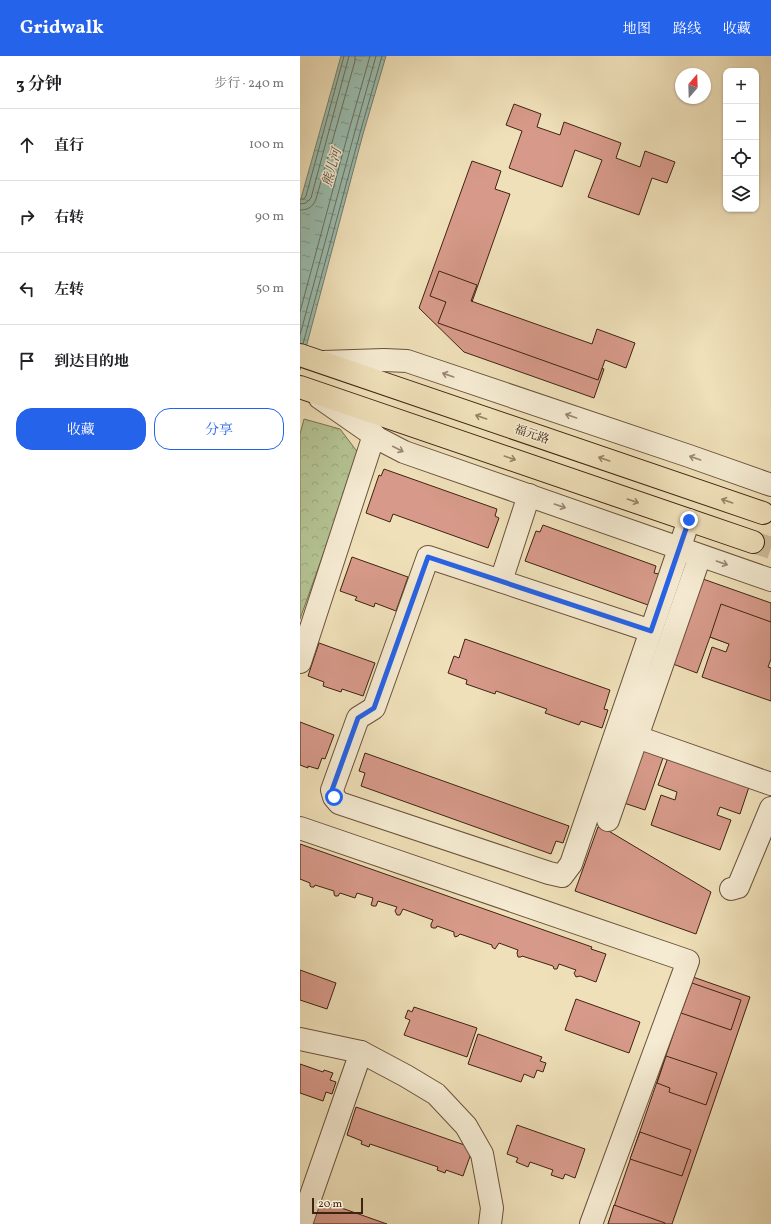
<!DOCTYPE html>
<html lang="zh">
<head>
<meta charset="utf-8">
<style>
  body { margin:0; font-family:Vollkorn,"Noto Serif SC",serif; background:#f6f6f6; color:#202124 }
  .controls { position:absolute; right:12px; top:12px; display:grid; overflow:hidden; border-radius:8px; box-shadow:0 1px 3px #0004 }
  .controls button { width:36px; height:36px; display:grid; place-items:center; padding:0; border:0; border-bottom:1px solid #e0e0e0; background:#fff; color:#202124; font:20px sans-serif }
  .compass { position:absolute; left:375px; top:12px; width:36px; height:36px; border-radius:50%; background:#fff; box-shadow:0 1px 3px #0004; rotate:19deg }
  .scale { position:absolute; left:12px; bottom:10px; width:51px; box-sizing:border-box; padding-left:4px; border:2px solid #3f2311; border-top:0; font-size:11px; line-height:14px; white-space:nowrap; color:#3f2311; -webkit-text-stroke:3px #f5ebd2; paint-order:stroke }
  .stop { position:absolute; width:12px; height:12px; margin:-9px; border:3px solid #2563eb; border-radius:50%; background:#fff }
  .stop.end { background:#2563eb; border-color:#fff; box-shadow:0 1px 4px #0008 }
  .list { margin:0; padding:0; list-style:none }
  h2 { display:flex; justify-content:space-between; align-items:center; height:52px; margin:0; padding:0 16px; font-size:17px }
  h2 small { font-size:13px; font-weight:400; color:#757577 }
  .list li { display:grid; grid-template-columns:26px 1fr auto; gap:12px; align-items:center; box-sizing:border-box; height:72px; padding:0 16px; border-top:1px solid #e0e0e0 }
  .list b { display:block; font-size:15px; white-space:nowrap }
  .list em { font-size:13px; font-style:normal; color:#757577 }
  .actions { display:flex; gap:8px; padding:12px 16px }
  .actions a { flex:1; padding:9px 0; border:1px solid #2563eb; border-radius:16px; text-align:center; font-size:14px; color:#2563eb }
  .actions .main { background:#2563eb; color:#fff }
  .icon { flex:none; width:22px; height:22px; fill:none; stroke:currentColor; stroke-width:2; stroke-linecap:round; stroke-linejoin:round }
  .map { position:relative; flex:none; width:471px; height:1168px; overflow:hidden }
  header { display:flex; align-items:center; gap:24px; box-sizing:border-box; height:56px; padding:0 20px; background:#2563eb; color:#fff }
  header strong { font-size:19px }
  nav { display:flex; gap:22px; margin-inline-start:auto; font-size:14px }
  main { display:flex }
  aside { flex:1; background:#fff }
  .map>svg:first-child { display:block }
  .park { fill:url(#park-crowns); stroke:#7a7352 }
  .water { fill:url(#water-ripples); stroke:#767f70 }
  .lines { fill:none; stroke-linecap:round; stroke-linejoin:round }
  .shore { stroke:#6c7060; stroke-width:1 }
  .building { fill:#d79a8a; stroke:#3f2311 }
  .major-tunnel { stroke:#ccba97; stroke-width:22; stroke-dasharray:22 11; stroke-linecap:butt }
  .minor-casing { stroke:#6b523b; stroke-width:24 }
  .major-casing { stroke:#3f2311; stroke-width:24 }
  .minor { stroke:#f5ebd2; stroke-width:22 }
  .major { stroke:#efe0b9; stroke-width:22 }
  .oneway { stroke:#9a8772 }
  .oneway2 { stroke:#978265 }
  .route { stroke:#2563eb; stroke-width:5 }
  .labels { text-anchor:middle; stroke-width:3; stroke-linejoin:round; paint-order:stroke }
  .street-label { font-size:12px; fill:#3f2311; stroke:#f5ebd2 }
  .water-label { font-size:13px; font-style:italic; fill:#5a5140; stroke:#f5ebd2 }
</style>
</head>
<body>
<header>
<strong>Gridwalk</strong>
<nav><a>地图</a><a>路线</a><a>收藏</a></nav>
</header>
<main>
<aside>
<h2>3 分钟<small>步行 · 240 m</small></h2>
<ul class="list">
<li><svg class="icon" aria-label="ahead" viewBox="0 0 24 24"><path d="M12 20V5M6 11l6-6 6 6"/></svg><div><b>直行</b></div><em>100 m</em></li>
<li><svg class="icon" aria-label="right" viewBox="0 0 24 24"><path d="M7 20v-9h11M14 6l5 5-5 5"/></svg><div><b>右转</b></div><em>90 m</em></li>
<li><svg class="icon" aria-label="left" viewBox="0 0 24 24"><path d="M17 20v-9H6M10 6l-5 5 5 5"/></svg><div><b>左转</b></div><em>50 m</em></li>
<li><svg class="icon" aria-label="arrive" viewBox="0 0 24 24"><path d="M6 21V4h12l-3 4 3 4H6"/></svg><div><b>到达目的地</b></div></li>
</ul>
<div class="actions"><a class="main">收藏</a><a>分享</a></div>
</aside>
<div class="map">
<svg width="471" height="1168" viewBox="0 0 471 1168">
  <defs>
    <pattern id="park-crowns" width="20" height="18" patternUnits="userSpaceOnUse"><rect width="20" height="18" fill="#b4c393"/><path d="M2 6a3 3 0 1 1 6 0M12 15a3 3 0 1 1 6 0" fill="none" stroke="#9ca77e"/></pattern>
    <pattern id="water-ripples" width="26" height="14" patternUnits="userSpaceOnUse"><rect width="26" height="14" fill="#9abdaf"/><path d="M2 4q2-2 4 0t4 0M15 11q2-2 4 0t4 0" fill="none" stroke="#7f998d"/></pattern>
  </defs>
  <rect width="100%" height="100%" fill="#efe0b9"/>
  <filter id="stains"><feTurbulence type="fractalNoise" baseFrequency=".005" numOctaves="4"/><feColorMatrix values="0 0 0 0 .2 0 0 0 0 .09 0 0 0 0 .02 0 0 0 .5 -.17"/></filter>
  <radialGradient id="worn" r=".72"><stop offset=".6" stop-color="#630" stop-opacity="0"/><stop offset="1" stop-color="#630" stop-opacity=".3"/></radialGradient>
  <!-- park -->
  <polygon class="park" points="4,363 40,373 59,398 0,563 0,378"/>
  <!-- water -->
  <polygon class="water" points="41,0 86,0 63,78 0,314 0,146"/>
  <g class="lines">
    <!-- shore -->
    <g class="shore">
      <polyline points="0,143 4,143 6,140 44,0"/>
      <polyline points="0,148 6,147 11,142 49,0"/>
      <path d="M0 154C8 154 13 151 16 143L55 5V0"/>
      <polyline points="0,256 49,74 70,0"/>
      <polyline points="0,279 55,75 76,0"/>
      <polyline points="3,288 60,77 82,0"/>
    </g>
  </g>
  <!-- building -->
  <g class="building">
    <polygon points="214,48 241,58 237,71 260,79 264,66 321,87 316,102 340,111 345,95 375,106 367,127 352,122 339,159 288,141 302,104 275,94 262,131 209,112 222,75 206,69"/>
    <polygon points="172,105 201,115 195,133 210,138 166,263 304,313 294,342 164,296 119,252"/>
    <polygon points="139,215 177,229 171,245 292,288 297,273 335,287 326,312 305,304 298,324 138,267 146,246 130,240"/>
    <polygon points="84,413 197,453 195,460 199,462 188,492 93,458 90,466 66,457 79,419 81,420"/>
    <polygon points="243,469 356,510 354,517 359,518 348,549 225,505 236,475 240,476"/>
    <polygon points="52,501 108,521 96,555 75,547 74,551 55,544 57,541 40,535"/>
    <polygon points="403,523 471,547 471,603 410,581 397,617 373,608"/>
    <polygon points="421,548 471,566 471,603 468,611 471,612 471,645 402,621 412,591 426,596 429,588 410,581"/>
    <polygon points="165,583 310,634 304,653 308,654 302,672 281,665 279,669 245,657 247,653 196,635 195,638 166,628 167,624 148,617 154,600 159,602"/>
    <polygon points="19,587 75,607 63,640 42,633 41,636 23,630 24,626 8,620"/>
    <polygon points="0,666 34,679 25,703 22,702 18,713 8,710 8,712 0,709"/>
    <polygon points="344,691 364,699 345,754 324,747"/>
    <polygon points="370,696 451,725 440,758 420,751 417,759 431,764 420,794 351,769 361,739 375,744 377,736 358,729"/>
    <polygon points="65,697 269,770 263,787 256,785 251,798 61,730 65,717 59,715"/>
    <polygon points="298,771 307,774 411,836 396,878 275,835"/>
    <polygon points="0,788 292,891 291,893 306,898 296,926 280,920 276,921 274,917 276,914 259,908 257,913 254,913 253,910 222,900 221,901 218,901 217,897 218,894 199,887 195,893 192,891 192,889 160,878 158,880 155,881 154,879 154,876 137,870 136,872 133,872 131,871 131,868 133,864 103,853 100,859 97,859 95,855 97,851 78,845 76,850 73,850 71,849 73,842 57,837 55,842 40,837 38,840 35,840 34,838 34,835 15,829 14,831 11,831 10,830 10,827 0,823"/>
    <polygon points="0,914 36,927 27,953 0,944"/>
    <polygon points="393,921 450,941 372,1168 308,1168"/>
    <polygon points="392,927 441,944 431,974 381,957"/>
    <polygon points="276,943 340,966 329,997 265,974"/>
    <polygon points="114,951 177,972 167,1001 104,979 110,964 105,962 108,954 112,956"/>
    <polygon points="178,978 242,1001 240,1005 246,1007 243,1016 237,1014 234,1022 224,1018 221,1026 168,1008"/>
    <polygon points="366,1000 417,1017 406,1049 369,1036 370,1032 357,1027"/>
    <polygon points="0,1008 23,1016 24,1014 33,1017 30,1024 36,1026 32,1038 26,1036 23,1045 0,1037"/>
    <polygon points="56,1051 173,1092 163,1120 146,1114 145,1117 137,1114 138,1111 70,1088 69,1091 61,1088 62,1085 47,1079"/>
    <polygon points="217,1069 285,1093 275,1122 265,1118 263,1123 251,1119 253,1114 230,1106 228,1111 216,1106 218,1102 207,1098"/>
    <polygon points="340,1076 391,1094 382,1120 330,1103"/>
    <polygon points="16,1143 87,1168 7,1168"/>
    <polygon points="314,1149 365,1167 365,1168 308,1168"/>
  </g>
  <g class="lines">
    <!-- major-tunnel -->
    <polyline class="major-tunnel" points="453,486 471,492"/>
    <defs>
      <g id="minor">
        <polyline points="23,306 84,304 107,305 389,400 471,429"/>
        <polyline points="20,342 79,383 104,396 471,524"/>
        <polyline points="201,525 229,439"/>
        <polyline points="351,575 128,501 74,652 58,662 32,734 34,741 39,747 249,817 262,820 271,808 389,464"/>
        <polyline points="0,606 74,379"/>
        <polyline points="337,681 471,728"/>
        <polyline points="308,764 400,500"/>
        <polyline points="0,772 388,905 291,1168"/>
        <polyline points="431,833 438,831 471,752"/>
        <polyline points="0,983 61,996 106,1020 136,1038 166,1070 182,1098 192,1152 190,1168"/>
        <polyline points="1,1168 61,996"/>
      </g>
      <g id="major">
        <polyline points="0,299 463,457"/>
        <polyline points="0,331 453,486"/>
      </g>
    </defs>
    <!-- minor casing -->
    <use href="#minor" class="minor-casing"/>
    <!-- major casing -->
    <use href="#major" class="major-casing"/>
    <!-- minor -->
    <use href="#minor" class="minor"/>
    <!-- major -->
    <use href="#major" class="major"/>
  </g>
  <!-- one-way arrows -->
  <defs><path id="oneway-shaft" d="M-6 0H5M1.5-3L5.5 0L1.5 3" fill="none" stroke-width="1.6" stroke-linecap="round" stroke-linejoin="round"/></defs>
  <g class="oneway">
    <use href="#oneway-shaft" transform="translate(148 319) rotate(-161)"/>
    <use href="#oneway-shaft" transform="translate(271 360) rotate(-161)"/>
    <use href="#oneway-shaft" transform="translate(98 393) rotate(27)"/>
    <use href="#oneway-shaft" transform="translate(395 402) rotate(-161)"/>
    <use href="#oneway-shaft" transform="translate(260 450) rotate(19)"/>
    <use href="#oneway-shaft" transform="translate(422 507) rotate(19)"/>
  </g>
  <g class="oneway2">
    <use href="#oneway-shaft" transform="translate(181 361) rotate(-161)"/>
    <use href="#oneway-shaft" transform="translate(210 402) rotate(19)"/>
    <use href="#oneway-shaft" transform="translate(304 403) rotate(-161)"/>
    <use href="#oneway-shaft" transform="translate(333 445) rotate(19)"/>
    <use href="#oneway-shaft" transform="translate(427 445) rotate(-161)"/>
  </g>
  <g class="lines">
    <!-- route -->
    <polyline class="route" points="34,741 32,734 58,662 74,652 128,501 351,575 389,464"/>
  </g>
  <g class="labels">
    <!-- street labels -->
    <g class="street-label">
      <text transform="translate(232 378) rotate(19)" y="4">福元路</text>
    </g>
    <!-- water labels -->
    <g class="water-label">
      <text transform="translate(31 111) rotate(-74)" y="5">熊儿河</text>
    </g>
  </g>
  <rect width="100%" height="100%" filter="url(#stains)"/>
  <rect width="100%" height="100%" fill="url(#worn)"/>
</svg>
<div class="controls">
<button>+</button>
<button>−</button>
<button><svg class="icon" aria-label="locate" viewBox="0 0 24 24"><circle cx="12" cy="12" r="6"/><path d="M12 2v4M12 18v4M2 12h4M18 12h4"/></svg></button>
<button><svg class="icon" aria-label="layers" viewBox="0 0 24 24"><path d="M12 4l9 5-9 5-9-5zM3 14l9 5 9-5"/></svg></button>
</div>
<svg class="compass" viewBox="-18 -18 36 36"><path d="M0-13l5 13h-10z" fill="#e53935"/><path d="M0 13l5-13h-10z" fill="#757577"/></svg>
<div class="scale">20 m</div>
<div class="stop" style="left:34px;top:741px"></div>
<div class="stop end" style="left:389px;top:464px"></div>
</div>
</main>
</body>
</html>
